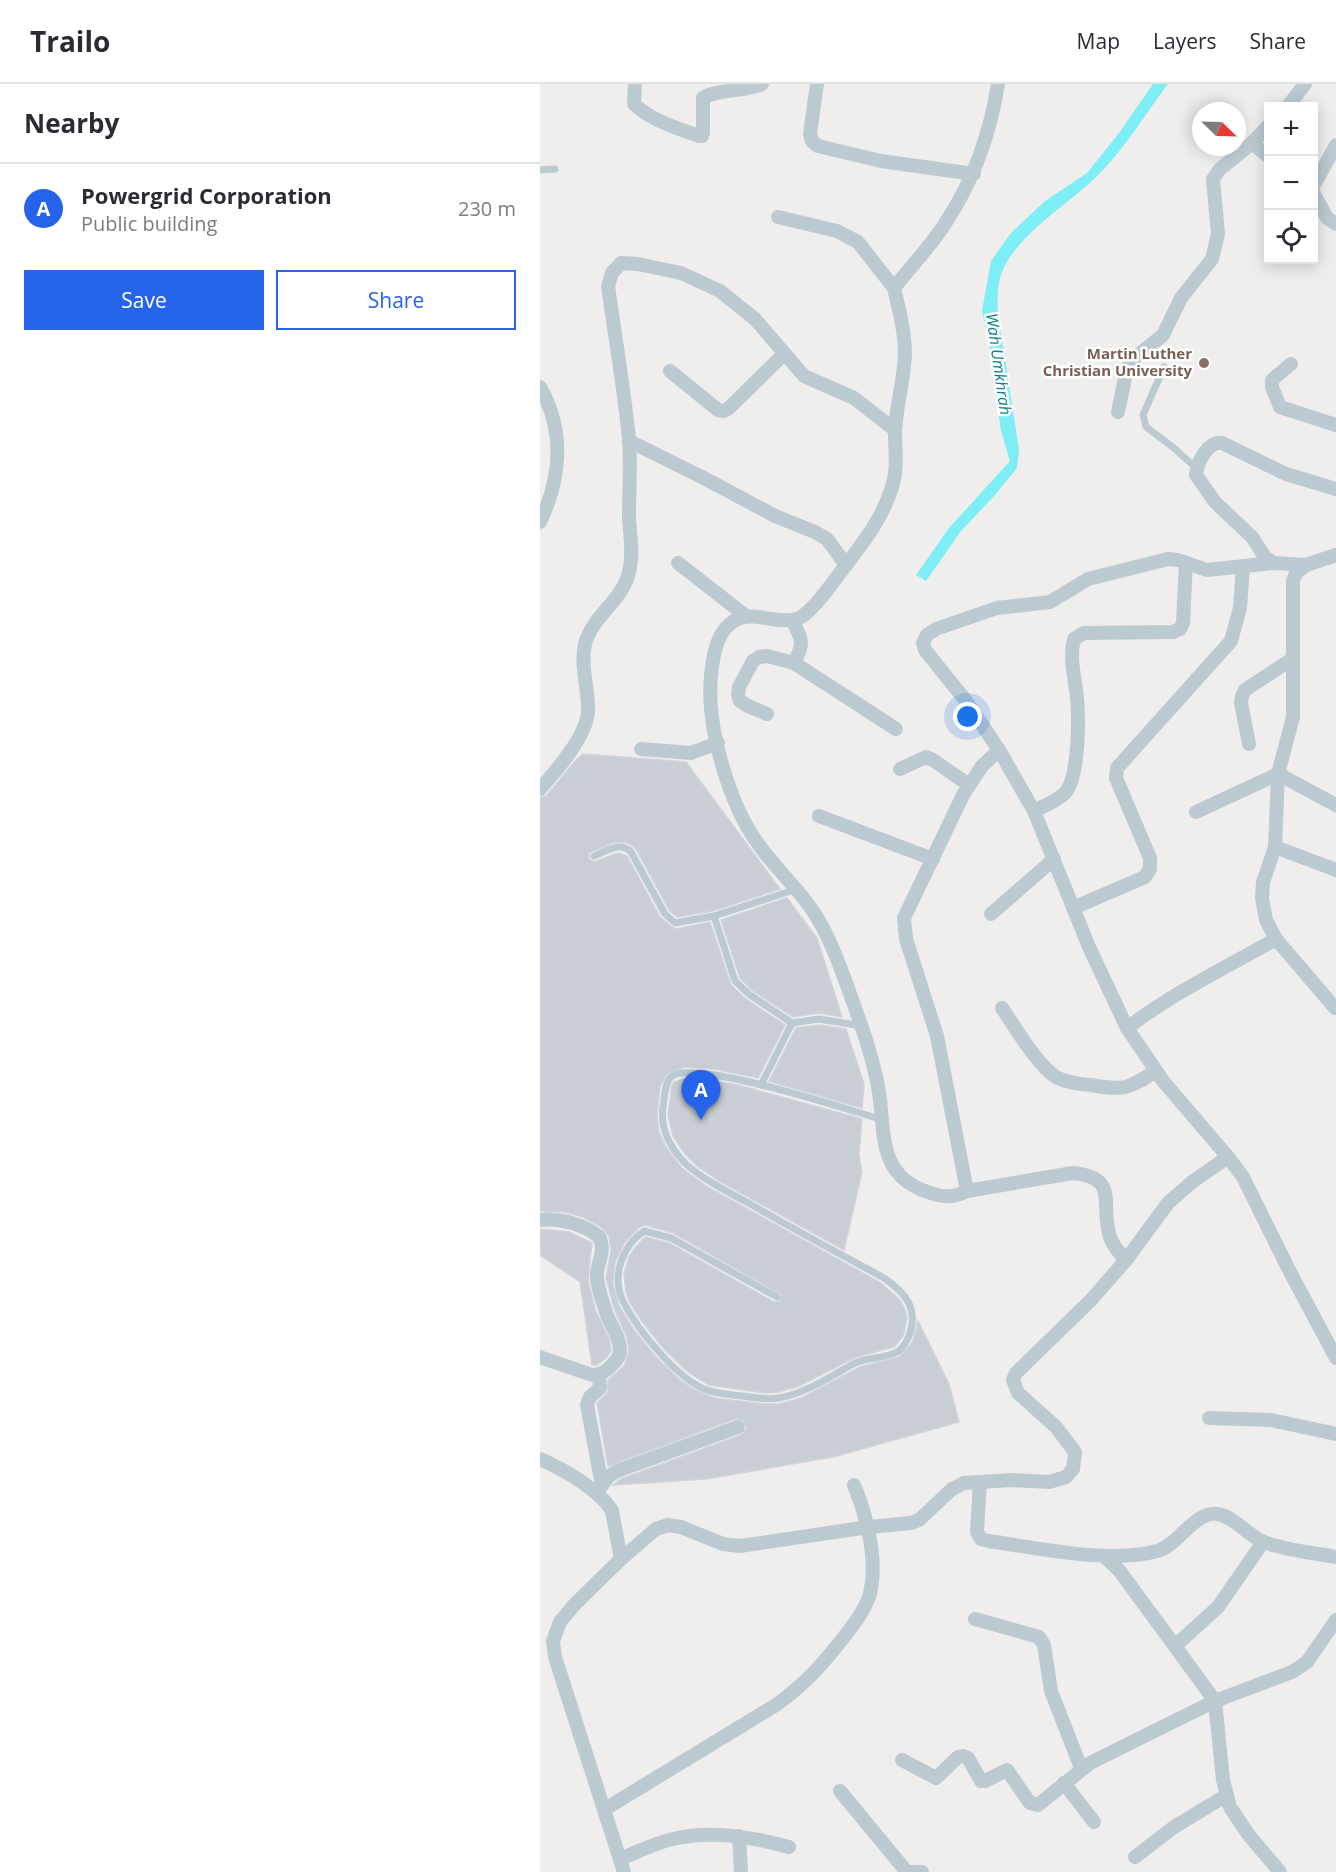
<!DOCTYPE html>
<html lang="en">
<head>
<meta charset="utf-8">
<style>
  body { margin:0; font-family:"Open Sans",sans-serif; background:#f7f7f7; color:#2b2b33 }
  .controls { position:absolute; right:18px; top:18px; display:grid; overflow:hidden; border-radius:0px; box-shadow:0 3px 15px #0003 }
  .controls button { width:54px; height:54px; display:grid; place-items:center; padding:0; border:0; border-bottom:2px solid #e1e1e2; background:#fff; color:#2b2b33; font:30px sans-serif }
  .compass { position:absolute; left:652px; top:18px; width:54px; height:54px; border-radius:50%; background:#fff; box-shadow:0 3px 15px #0003; rotate:113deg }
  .you { position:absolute; left:428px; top:633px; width:21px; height:21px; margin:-15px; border:4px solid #fff; border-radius:50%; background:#1a73e8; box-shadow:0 0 0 9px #1a73e833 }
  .badge { display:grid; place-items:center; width:39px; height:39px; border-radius:50%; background:#2563eb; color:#fff; font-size:20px; font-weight:700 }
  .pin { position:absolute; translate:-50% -50px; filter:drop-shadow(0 2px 3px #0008) }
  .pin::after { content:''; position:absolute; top:32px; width:21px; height:18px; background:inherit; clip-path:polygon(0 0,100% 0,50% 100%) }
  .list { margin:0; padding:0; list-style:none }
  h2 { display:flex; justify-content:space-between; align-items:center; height:78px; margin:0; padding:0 24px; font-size:26px }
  h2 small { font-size:20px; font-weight:400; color:#7c7c81 }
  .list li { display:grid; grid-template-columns:39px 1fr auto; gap:18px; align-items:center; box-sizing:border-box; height:90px; padding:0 24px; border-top:2px solid #e1e1e2 }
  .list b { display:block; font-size:22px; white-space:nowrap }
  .list p { margin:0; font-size:20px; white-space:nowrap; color:#7c7c81 }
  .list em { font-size:20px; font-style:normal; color:#7c7c81 }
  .actions { display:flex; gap:12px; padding:18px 24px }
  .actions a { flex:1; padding:14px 0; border:2px solid #2563eb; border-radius:0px; text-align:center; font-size:21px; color:#2563eb }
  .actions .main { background:#2563eb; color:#fff }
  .icon { flex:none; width:33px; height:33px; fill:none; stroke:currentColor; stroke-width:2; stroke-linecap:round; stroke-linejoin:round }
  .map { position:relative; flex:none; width:796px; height:1788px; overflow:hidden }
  header { display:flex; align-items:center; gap:36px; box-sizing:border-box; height:84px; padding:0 30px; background:#fff; border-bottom:2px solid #e1e1e2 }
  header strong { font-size:28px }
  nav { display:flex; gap:33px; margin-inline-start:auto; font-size:21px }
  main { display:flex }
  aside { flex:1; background:#fff }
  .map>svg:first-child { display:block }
  .water { fill:#7dedf6 }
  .building { fill:#c8ced3; stroke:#d0d4da; stroke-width:1.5 }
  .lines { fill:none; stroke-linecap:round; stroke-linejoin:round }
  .lane { stroke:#bbcad1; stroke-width:7 }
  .street { stroke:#bbcad1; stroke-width:14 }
  .education-dot { fill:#8d6e63; stroke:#fff; stroke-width:2 }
  .labels { text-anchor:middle; stroke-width:5; stroke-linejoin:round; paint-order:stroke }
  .education-label { font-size:15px; font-weight:bold; fill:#785e54; stroke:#fff; text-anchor:end }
  .water-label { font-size:16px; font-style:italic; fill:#04808a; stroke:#fff }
</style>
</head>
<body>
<header>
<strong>Trailo</strong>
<nav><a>Map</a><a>Layers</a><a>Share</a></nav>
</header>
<main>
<aside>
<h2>Nearby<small></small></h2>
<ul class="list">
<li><span class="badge">A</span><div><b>Powergrid Corporation</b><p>Public building</p></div><em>230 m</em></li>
</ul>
<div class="actions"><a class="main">Save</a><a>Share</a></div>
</aside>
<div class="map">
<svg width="796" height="1788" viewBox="0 0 796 1788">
  <rect width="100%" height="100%" fill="#f0eded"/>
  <!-- water -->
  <path class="water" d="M613 0H628C606 29 587 61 562 87 534 118 466 155 459 199 455 221 460 245 464 267 469 300 474 333 479 366L477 384 455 411 421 447 386 497 376 491 409 444 470 377 461 347 450 264 442 227 451 177 471 149 505 117 547 89 579 49Z"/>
  <!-- building -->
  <g class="building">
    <polygon points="43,670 146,678 240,805 173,827 137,833 129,826 96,765 90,760 83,758 72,759 49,769 49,775 54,778 78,769 87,772 120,833 132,843 136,845 170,838 191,901 207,916 245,941 218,994 169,984 145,983 127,990 120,1002 117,1031 119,1048 126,1063 142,1084 166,1102 341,1199 360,1216 366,1228 367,1235 363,1252 354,1263 316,1273 257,1303 238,1308 226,1309 169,1301 148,1288 124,1265 103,1239 89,1217 86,1208 84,1190 89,1173 94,1165 105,1153 129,1159 234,1218 240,1217 242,1211 133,1149 105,1141 100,1143 85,1158 75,1178 73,1200 79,1222 94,1246 116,1273 140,1296 153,1305 174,1314 225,1320 240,1320 261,1314 320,1283 359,1273 372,1259 378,1237 409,1300 419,1338 293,1373 166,1395 73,1401 81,1395 201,1351 207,1344 203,1336 195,1335 68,1382 57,1319 68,1308 68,1296 84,1282 89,1267 87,1254 74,1224 66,1194 71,1167 69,1152 60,1142 43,1133 25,1128 0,1127 0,714 7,711 36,676"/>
    <polygon points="247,814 277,854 302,933 279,929 253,933 213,907 200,894 181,836"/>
    <polygon points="279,941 306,945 324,1000 322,1024 229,997 256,944"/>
    <polygon points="145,994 168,996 198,1001 322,1035 319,1071 322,1088 304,1166 181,1098 157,1082 145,1070 133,1052 128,1031 132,1001 134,998"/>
    <polygon points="0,1145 29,1148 52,1159 48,1196 55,1225 69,1255 71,1266 68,1272 57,1281 52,1281 40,1198 0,1171"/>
  </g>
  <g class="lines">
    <!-- lane -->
    <g class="lane">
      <polyline points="0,86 15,85"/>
      <polyline points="624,283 603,331 606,343 634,364 657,385"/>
      <path d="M54 772C67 767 80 757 91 768L125 830 135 839 174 832 257 805"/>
      <polyline points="174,832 195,897 210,911 252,939"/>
      <polyline points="221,1001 252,939 279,935 322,942"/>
      <path d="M237 1213 131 1154 104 1147C81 1163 71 1194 84 1219 97 1245 139 1297 167 1306 178 1310 191 1311 203 1312 215 1314 227 1316 239 1314 266 1309 290 1293 313 1280 327 1273 344 1275 357 1268 363 1264 365 1260 368 1254 380 1226 366 1209 344 1194 300 1170 255 1146 212 1121 190 1109 165 1097 146 1080 130 1064 120 1045 123 1023 125 1013 124 1000 131 993 151 973 312 1027 343 1036"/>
    </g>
    <!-- street -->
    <g class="street">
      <path d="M95 0 94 20C112 37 137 44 159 52H162L163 49V14C177 5 204 8 222 0"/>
      <polyline points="277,0 270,50 272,57 278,62 341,77 434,90"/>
      <path d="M458 0C450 50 434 96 406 138 392 161 371 182 354 204 359 226 365 248 365 270 364 296 356 322 355 348 355 366 358 385 352 403 342 437 318 465 297 493 287 506 277 521 264 531 255 538 243 537 232 535 223 534 213 531 204 533 178 539 173 569 171 592 166 641 189 721 219 761 237 787 262 807 278 835 291 857 300 882 309 907 321 940 333 973 339 1008 345 1049 338 1090 385 1107 401 1113 411 1115 427 1107L533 1089C581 1094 559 1120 570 1153 573 1162 579 1169 586 1176"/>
      <polyline points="748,22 765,0"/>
      <polyline points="712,59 728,72"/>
      <polyline points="774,101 796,61"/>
      <polyline points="774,110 787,134 796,140"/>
      <polyline points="238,133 297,147 318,158 354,204"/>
      <polyline points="751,280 732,296 732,303 740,323 796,341"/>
      <polyline points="130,287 178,326 184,327 189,324 244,270"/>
      <path d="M0 303C25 347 21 394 0 438"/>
      <polyline points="578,328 587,284 597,272 623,251 641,214 672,175 678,150 673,95 680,85 712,59 728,42"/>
      <polyline points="89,357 162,393 235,432 275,448 287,455 306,481"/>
      <path d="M796 405 746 390 682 359C668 357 657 378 656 391L675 418 712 453 725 473 733 479 766 481 796 471"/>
      <polyline points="138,479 206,532"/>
      <polyline points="733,479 667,486 638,476 628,475 548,495 510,518 457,524 396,545 387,551 383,559 385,566 426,617 459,666 494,727 549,863 587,944 623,997 688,1073 703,1093 749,1186 796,1274"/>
      <polyline points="766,481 756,489 753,497 753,633 738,690 735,763 723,798 722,814 726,836 736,855 795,924"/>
      <path d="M252 536C262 556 265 558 254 579"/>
      <polyline points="227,630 208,622 200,617 198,611 199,603 213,577 219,573 227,572 254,579 356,645"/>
      <polyline points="709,660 701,619 702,612 705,606 752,575"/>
      <polyline points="101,665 151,669 178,659"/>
      <polyline points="360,685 386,673 393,676 429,701"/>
      <path d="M0 705C16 687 46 653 48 628 49 606 40 583 45 560 52 533 80 518 88 492 94 472 90 453 89 433 89 407 91 381 89 355 84 304 75 253 68 202L72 189 81 179 98 180 141 189 180 207 215 235 264 292 314 314 355 346"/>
      <path d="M494 727C504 722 517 717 525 709 539 694 539 635 537 614 535 594 529 574 534 555L544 549 633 548 640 545 643 539 646 479"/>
      <polyline points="656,728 738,690 796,721"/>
      <polyline points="279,732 393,775"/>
      <polyline points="735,763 796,786"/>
      <polyline points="533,824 605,793 610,785 610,774 576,694 577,684 691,557 700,524 703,482"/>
      <polyline points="451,830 514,775"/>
      <path d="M462 924C475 943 497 981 516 993 526 999 540 1000 551 1001 584 1007 588 1005 616 987"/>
      <path d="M587 944C633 909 685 884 736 855"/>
      <polyline points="427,1107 397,952 366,855 364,834 423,711 442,682 459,666"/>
      <path d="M0 1136C19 1134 46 1140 60 1154 66 1172 55 1180 57 1195 59 1207 63 1220 67 1231 71 1242 80 1253 80 1266 80 1273 76 1277 72 1281 66 1288 60 1291 52 1291L0 1273"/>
      <polyline points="59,1291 60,1304 50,1313 47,1321 62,1401"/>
      <polyline points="669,1334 731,1336 796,1350"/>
      <path d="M0 1375C23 1385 60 1406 72 1427L81 1475"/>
      <path d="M440 1398 437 1448 441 1455 449 1457C497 1464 571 1480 617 1467 638 1462 655 1426 678 1430 695 1433 708 1452 724 1458 744 1466 774 1469 796 1473"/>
      <polyline points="56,1409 69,1392 77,1387 198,1343"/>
      <polyline points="565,1473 579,1486 675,1617 683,1696 690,1723 708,1750 740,1788"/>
      <polyline points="435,1535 499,1553 504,1561 511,1607 541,1684"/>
      <polyline points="635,1562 678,1523 723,1458"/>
      <polyline points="362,1676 396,1694 418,1673 423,1672 428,1674 441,1697 445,1697 467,1686 490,1719 498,1721 550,1679 675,1617 752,1588 767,1578 796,1536"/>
      <polyline points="524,1699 554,1738"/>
      <polyline points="300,1707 366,1787"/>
      <path d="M65 1725 236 1621C265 1600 282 1581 304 1553 314 1540 325 1526 330 1510 338 1477 327 1432 314 1401"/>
      <polyline points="199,1752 201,1788"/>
      <polyline points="595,1773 634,1743 687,1711"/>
      <path d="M80 1775C97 1768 115 1759 133 1755 172 1746 212 1753 249 1763"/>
      <polyline points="84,1788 15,1573 13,1557 20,1538 35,1520 81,1475 116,1445 128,1441 141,1443 183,1460 200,1462 329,1443 371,1439 379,1436 412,1405 424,1399 471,1396 509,1398 526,1393 533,1385 535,1368 516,1343 478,1309 473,1296 476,1289 551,1216 586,1176 628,1119 652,1098 688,1073"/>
      <polyline points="364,1788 382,1788"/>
    </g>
  </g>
  <!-- markers -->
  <circle class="education-dot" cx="664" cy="279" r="6"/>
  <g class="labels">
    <!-- education labels -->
    <g class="education-label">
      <text x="652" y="275">Martin Luther<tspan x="652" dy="17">Christian University</tspan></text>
    </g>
    <!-- water labels -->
    <g class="water-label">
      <text transform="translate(459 280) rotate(82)" y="6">Wah Umkhrah</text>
    </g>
  </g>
</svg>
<div class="controls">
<button>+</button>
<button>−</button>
<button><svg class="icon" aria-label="locate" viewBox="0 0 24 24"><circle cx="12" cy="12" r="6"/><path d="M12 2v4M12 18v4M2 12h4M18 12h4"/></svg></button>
</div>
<svg class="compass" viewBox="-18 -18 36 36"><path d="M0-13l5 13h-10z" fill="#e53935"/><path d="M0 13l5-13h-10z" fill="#7c7c81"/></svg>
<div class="you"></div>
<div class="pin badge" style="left:161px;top:1036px">A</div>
</div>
</main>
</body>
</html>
